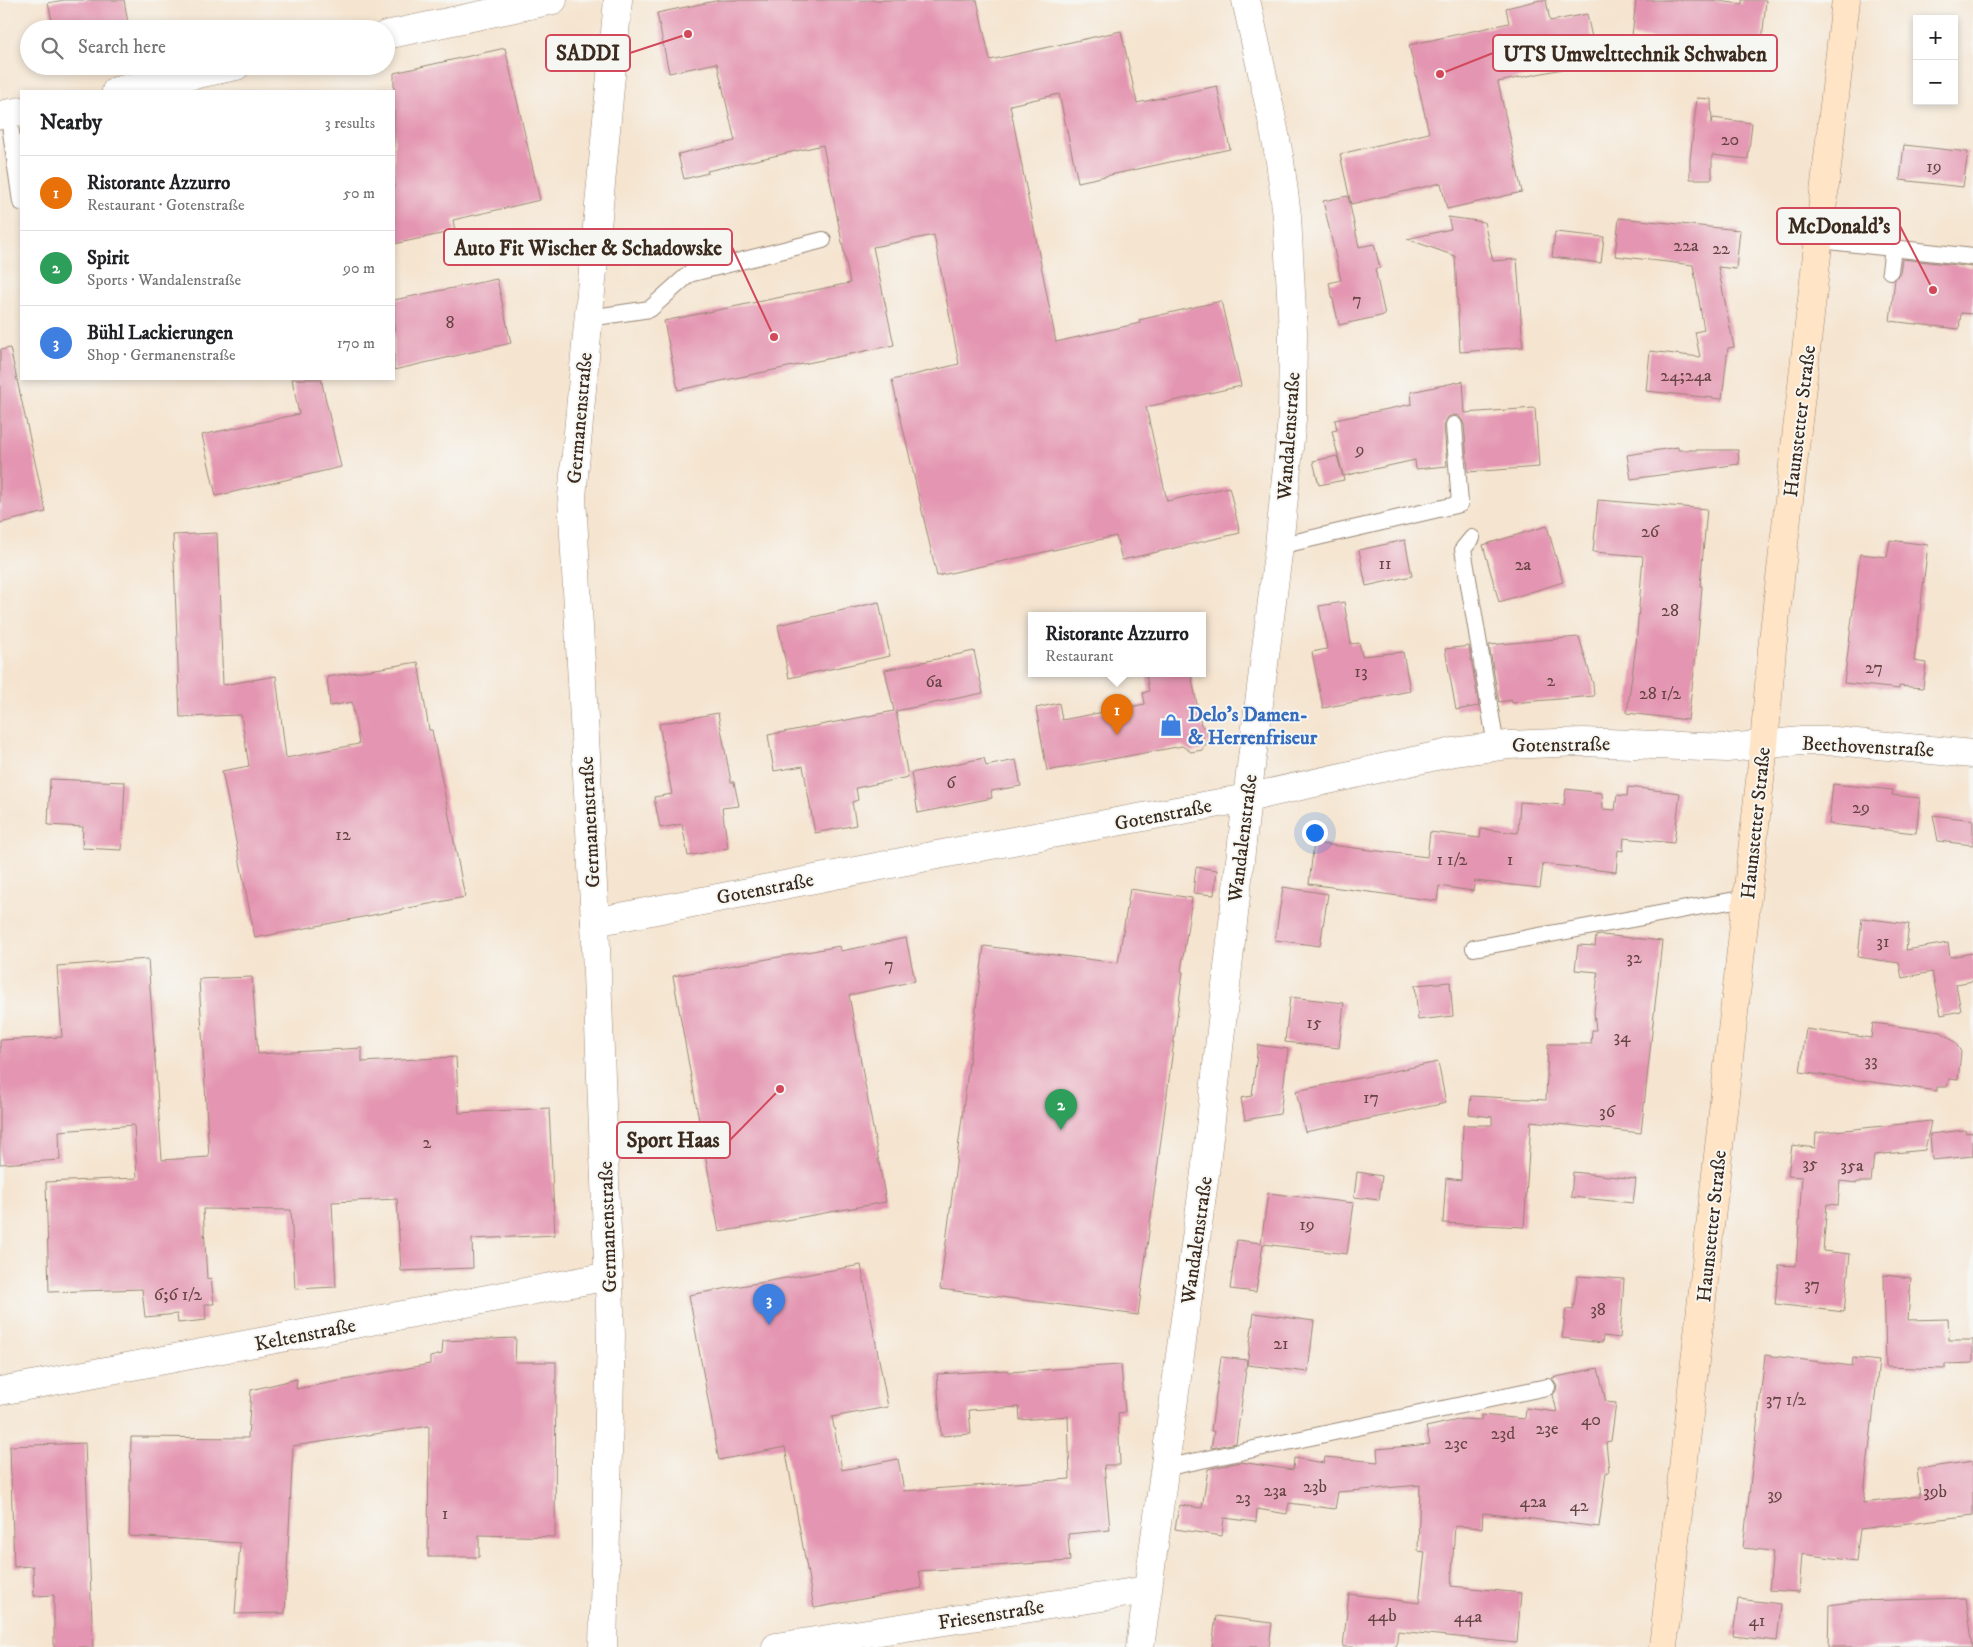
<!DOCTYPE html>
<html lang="en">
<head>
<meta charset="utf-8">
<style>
  body { margin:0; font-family:"IM FELL DW Pica",serif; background:#f6f6f6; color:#202124 }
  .controls { position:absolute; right:15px; top:15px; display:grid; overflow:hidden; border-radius:0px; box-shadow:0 2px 8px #0003 }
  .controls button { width:45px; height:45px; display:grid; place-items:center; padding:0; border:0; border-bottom:1px solid #e0e0e0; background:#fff; color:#202124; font:25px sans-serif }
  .you { position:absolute; left:1314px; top:832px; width:18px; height:18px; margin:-12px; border:4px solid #fff; border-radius:50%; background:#1a73e8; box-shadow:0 0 0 8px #1a73e833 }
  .badge { display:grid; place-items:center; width:32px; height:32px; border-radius:50%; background:#b45309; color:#fff; font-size:16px; font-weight:700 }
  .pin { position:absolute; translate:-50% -41px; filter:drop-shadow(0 1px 2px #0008) }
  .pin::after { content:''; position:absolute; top:26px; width:18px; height:15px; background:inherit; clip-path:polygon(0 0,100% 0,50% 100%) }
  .popup { position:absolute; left:1028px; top:612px; width:178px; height:65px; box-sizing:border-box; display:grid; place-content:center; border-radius:0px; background:#fff; filter:drop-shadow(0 1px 4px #0005); font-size:16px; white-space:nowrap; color:#757577 }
  .popup b { font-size:19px; color:#202124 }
  .popup::after { content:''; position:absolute; left:50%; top:100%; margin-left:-10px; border:10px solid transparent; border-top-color:#fff }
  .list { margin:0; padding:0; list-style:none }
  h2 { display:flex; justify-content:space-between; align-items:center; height:65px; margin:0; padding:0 20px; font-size:21px }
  h2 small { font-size:16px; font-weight:400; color:#757577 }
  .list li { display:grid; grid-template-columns:32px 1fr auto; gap:15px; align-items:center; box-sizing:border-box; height:75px; padding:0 20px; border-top:1px solid #e0e0e0 }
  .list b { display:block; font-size:19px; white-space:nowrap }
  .list p { margin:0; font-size:16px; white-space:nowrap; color:#757577 }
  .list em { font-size:16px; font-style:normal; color:#757577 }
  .icon { flex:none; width:28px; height:28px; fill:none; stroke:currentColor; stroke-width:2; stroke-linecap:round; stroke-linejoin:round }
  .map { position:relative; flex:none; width:1973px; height:1647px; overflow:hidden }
  .search { position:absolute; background:#fff; box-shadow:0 2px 8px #0003; left:20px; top:20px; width:375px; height:55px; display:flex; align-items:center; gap:12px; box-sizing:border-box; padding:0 18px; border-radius:28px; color:#757577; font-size:19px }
  .panel { position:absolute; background:#fff; box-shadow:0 2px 8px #0003; left:20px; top:90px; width:375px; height:290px; border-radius:0px }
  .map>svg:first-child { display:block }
  .building { fill:#e495b1 }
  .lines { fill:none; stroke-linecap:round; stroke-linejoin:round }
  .service-casing { stroke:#988776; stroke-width:18 }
  .minor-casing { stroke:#988776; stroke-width:29 }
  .secondary-casing { stroke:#988776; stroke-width:29 }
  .service { stroke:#fff; stroke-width:16 }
  .minor { stroke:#fff; stroke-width:28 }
  .secondary { stroke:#ffe4c6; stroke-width:28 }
  .labels { text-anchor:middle; stroke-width:4; stroke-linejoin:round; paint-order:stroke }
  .number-label { font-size:18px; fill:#654543 }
  .street-label { font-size:20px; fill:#3b2a1e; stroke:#f6f6f2 }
  .shop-label { font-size:20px; font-weight:bold; fill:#366cbe; stroke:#f6f6f2; text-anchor:start }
  .leader { fill:none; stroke:#d1495b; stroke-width:2 }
  .callout-dot { fill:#d1495b; stroke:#f6f6f2; stroke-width:2 }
  .callout { fill:#f6f6f2; stroke:#d1495b; stroke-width:2 }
  .callout-label { font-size:21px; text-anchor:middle; font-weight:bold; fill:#3b2a1e }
</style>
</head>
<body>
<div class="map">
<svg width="1973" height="1647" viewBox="0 0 1973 1647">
  <rect width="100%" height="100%" fill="#f6f6f2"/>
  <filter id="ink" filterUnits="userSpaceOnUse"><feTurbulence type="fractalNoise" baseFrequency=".02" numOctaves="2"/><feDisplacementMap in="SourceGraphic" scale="10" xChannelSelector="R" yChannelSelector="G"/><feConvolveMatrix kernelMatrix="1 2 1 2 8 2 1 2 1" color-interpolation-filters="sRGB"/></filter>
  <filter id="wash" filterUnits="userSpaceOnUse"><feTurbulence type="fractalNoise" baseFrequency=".0096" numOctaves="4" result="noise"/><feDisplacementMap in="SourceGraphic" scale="20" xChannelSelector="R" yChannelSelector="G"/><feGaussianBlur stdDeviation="1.12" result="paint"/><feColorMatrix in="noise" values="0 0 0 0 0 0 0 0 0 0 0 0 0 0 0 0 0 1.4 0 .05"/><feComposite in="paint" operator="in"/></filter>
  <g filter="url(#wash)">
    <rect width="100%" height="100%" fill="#f5e4cf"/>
    <g id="blocks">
      <!-- building -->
      <g class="building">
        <polygon points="64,0 124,0 129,29 54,29 48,3"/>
        <polygon points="720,0 977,0 990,60 1121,31 1137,103 1217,86 1230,149 1078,182 1059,94 1010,105 1056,342 1140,323 1139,320 1221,301 1241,386 1146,407 1167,501 1229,487 1240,533 1122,560 1116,536 937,576 892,380 959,364 934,235 873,247 894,345 678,390 664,321 850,283 823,145 707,171 708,173 684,179 678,154 735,141 717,63 669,73 657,13"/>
        <polygon points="1540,0 1546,0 1550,21 1587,14 1597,62 1498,82 1522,192 1447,209 1441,183 1351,204 1340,154 1429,133 1409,45 1509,23 1506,8"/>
        <polygon points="1636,0 1710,0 1742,4 1742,0 1766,0 1761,51 1632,36"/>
        <polygon points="505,48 540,200 453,220 455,231 394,244 394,73"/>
        <polygon points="1697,98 1711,99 1712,123 1713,118 1752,123 1748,159 1712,155 1712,179 1690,179 1690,160"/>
        <polygon points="1904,145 1968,152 1963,187 1900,180"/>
        <polygon points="1348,196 1359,247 1374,244 1380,268 1375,269 1385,315 1339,325 1329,283 1341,280 1323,201"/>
        <polygon points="1448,217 1484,222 1493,261 1517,259 1523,347 1460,352 1455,256 1407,239 1451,229"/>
        <polygon points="1619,218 1740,230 1736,269 1718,267 1734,347 1728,348 1722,399 1646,391 1650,351 1700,357 1695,332 1704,330 1693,265 1615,256"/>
        <polygon points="1555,232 1604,237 1601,263 1552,257"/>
        <polygon points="1902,259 1973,267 1973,314 1961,313 1959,329 1890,321 1895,279 1900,273"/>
        <polygon points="497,279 511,343 394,370 394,300"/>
        <polygon points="10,348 46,512 0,523 0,350"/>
        <polygon points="292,379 321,379 341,467 216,496 202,435 299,414"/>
        <polygon points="1463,381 1465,413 1535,408 1539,467 1468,472 1464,424 1459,416 1454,415 1448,417 1444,425 1447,466 1416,469 1415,460 1343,476 1332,431 1337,430 1335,420 1412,404 1411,392"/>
        <polygon points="1678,447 1678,450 1738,450 1739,464 1631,479 1627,455"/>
        <polygon points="1337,456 1344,480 1319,485 1313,461"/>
        <polygon points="1598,500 1707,509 1700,586 1702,586 1698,639 1688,720 1627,713 1636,645 1643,556 1593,552"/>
        <polygon points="1547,526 1563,582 1499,602 1483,545"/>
        <polygon points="217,533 223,685 276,676 286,758 359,744 352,702 330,706 327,677 418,662 429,730 432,730 465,897 255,938 222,771 249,766 241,715 180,717 173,535"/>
        <polygon points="1405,540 1412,576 1366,586 1359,550"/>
        <polygon points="1890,540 1928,545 1914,661 1926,663 1923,688 1899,686 1899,689 1844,683 1860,554 1887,557"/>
        <polygon points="879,602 890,656 789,678 778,625"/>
        <polygon points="1344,602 1351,644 1359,643 1362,656 1403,652 1410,691 1323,708 1312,652 1327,649 1319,606"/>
        <polygon points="1579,637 1593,684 1594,696 1512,703 1511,700 1499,702 1489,645"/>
        <polygon points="1469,646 1479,706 1456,710 1445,649"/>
        <polygon points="974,651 983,693 896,711 908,777 856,788 858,800 852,802 856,825 815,833 803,766 774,771 768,735 894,711 885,670"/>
        <polygon points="1146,674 1191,674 1201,725 1207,731 1208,741 1202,750 1191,752 1182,746 1047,771 1036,708 1059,703 1062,720 1145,704 1143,693 1149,691"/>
        <polygon points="718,713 731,782 734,782 739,806 722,808 728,848 688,856 682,824 660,828 654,797 672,794 659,724"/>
        <polygon points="984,758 986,766 1016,760 1021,786 991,791 992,798 918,813 911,773"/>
        <polygon points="50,779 125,782 122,850 82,848 83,827 48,825"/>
        <polygon points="1833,784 1893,790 1892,795 1920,798 1916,833 1829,824"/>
        <polygon points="1628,787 1680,793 1674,843 1624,838 1623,851 1618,850 1616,872 1543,864 1540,888 1475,881 1473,891 1439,886 1437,901 1309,884 1314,843 1427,857 1430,832 1480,838 1481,829 1518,833 1520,802 1564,805 1566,789 1602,793 1603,809 1615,810 1617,795 1627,796"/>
        <polygon points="1933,815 1973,820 1973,845 1938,841"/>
        <polygon points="1196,867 1217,870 1214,895 1193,893"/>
        <polygon points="1283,887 1328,894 1320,946 1275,940"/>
        <polygon points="1130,889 1192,898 1181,971 1183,972 1138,1315 940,1289 984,946 1118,963"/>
        <polygon points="1862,918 1909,924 1906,950 1948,943 1950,957 1973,953 1973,981 1956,984 1961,1011 1941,1015 1932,972 1902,978 1899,963 1858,957"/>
        <polygon points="1602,935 1662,941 1641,1133 1531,1121 1524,1227 1443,1223 1446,1178 1461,1180 1463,1125 1492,1125 1492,1117 1469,1114 1471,1096 1546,1100 1548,1044 1591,1044 1592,1030 1596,1030 1594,1013 1598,972 1575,970 1578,945 1595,946 1596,936"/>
        <polygon points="906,938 915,981 849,995 886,1202 719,1232 673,976 840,946 841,951"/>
        <polygon points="148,959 162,1160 209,1157 199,979 252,977 258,1054 362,1048 362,1062 456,1057 459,1113 549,1108 555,1235 472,1239 473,1268 401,1271 397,1199 332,1202 336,1287 295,1289 291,1210 203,1209 207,1279 211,1278 214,1304 205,1304 206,1320 178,1323 177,1314 145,1317 142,1289 49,1292 46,1182 137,1178 134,1125 59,1131 60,1160 0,1164 0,1040 62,1037 57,966"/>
        <polygon points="1450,982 1453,1016 1418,1020 1415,985"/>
        <polygon points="1290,997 1344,1003 1339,1048 1285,1042"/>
        <polygon points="1873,1023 1941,1032 1955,1042 1961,1052 1958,1080 1949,1079 1947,1087 1937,1087 1937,1091 1800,1072 1806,1029 1871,1038"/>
        <polygon points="1258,1045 1288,1049 1280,1114 1245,1120 1241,1098 1252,1096"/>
        <polygon points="1438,1062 1446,1103 1305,1132 1296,1091"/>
        <polygon points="1931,1121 1925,1150 1874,1155 1871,1182 1858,1182 1857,1183 1840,1181 1838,1205 1827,1204 1823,1251 1850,1254 1844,1312 1775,1304 1779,1265 1796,1266 1802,1177 1788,1176 1792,1145 1815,1148 1816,1133"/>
        <polygon points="1965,1130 1966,1133 1973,1132 1973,1156 1932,1160 1930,1134"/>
        <polygon points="1357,1172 1382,1176 1379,1200 1354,1197"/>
        <polygon points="1573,1172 1636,1179 1633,1203 1571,1197"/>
        <polygon points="1268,1193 1354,1203 1347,1254 1263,1244 1256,1292 1230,1289 1237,1240 1261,1243"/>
        <polygon points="861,1265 888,1407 832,1417 842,1470 898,1459 904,1491 1070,1479 1068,1416 1020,1420 1019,1407 969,1410 971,1434 941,1436 937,1374 1008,1370 1008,1372 1121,1365 1125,1412 1118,1413 1120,1465 1104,1465 1110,1530 1068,1534 1070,1561 919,1571 922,1588 814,1608 785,1447 719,1460 689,1295"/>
        <polygon points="1884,1275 1911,1278 1908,1320 1948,1319 1949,1340 1973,1340 1973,1363 1945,1364 1945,1369 1886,1367"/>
        <polygon points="1578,1276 1624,1279 1620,1338 1603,1336 1602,1343 1562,1338 1566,1309 1573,1310"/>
        <polygon points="1254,1313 1314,1321 1308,1372 1247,1365"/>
        <polygon points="516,1338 515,1362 556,1362 555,1537 479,1535 479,1557 428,1557 429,1426 293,1446 285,1613 235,1614 240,1543 129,1536 131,1437 248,1438 251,1390 297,1379 296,1389 430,1364 430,1357 442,1354 443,1341"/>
        <polygon points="1765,1355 1852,1366 1853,1358 1879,1361 1863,1503 1920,1496 1917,1469 1973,1461 1973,1515 1860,1529 1856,1561 1802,1554 1799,1592 1769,1590 1773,1551 1743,1548"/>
        <polygon points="1221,1357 1247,1360 1243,1393 1236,1443 1211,1448 1214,1431 1211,1431"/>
        <polygon points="1598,1368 1606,1402 1616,1403 1611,1441 1606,1442 1609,1472 1606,1472 1599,1527 1483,1513 1482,1528 1455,1526 1451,1586 1521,1593 1517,1643 1398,1631 1396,1647 1343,1647 1349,1594 1419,1603 1425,1552 1418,1551 1420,1485 1338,1492 1335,1509 1289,1503 1287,1514 1257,1509 1256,1522 1224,1518 1222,1536 1175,1529 1179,1505 1202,1508 1208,1469 1241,1462 1293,1470 1294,1458 1324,1463 1325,1457 1378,1462 1377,1449 1430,1444 1426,1427 1463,1419 1481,1420 1481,1415 1525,1419 1526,1408 1557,1412 1553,1395 1556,1391 1557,1385 1552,1378"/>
        <polygon points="85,1443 93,1647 54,1647 54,1595 34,1596 33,1566 14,1567 10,1446"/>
        <polygon points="1966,1598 1973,1647 1828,1647 1829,1605 1857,1601"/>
        <polygon points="1738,1599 1781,1604 1777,1641 1733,1636"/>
        <polygon points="1216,1616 1272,1623 1269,1647 1212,1647"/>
      </g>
    </g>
  </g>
  <g filter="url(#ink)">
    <use href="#blocks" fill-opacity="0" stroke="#988776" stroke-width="1"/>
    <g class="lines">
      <defs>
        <g id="service">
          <polyline points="6,114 10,125 21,202"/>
          <polyline points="1820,240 1973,257"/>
          <polyline points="1890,271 1893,248"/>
          <polyline points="589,318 650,309 689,274 823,240"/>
          <polyline points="1472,538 1463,549 1496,746"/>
          <polyline points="1279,546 1460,504 1454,425"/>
          <polyline points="1474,948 1746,898"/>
          <polyline points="1164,1468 1547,1387"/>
        </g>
        <g id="minor">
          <polyline points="386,35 553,0"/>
          <polyline points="116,91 236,66"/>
          <polyline points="0,115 21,111"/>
          <polyline points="595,922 937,855 1247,798 1454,752 1508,745 1583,742 1727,748 1801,741 1835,741 1973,754"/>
          <polyline points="0,1391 609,1276"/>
          <polyline points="603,1647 611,1336 595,922 572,497 618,0"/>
          <polyline points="776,1647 1147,1590"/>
          <polyline points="1140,1647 1205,1173 1247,798 1279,546 1292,419 1293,332 1287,216 1280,161 1269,104 1246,0"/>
        </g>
        <polyline id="secondary" points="1663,1647 1764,745 1772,649 1846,0"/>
      </defs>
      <!-- service casing -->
      <use href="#service" class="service-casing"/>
      <!-- minor casing -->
      <use href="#minor" class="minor-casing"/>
      <!-- secondary casing -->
      <use href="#secondary" class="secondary-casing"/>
      <!-- service -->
      <use href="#service" class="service"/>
      <!-- minor -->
      <use href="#minor" class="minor"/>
      <!-- secondary -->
      <use href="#secondary" class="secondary"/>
    </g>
  </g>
  <!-- icons -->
  <defs>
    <symbol id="shop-bare" viewBox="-9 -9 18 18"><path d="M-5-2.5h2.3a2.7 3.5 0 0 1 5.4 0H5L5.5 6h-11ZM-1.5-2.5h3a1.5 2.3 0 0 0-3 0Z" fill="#3f7fe0" stroke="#f6f6f2" stroke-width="2.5" paint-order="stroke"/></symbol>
  </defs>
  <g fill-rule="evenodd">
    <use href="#shop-bare" x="1155" y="709" width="32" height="32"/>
  </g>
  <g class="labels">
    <!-- number labels -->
    <g class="number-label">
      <text x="1730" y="145">20</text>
      <text x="1934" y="172">19</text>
      <text x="1686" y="251">22a</text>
      <text x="1721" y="254">22</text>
      <text x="1357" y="305">7</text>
      <text x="450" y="328">8</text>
      <text x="1686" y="381">24;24a</text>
      <text x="1360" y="455">9</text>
      <text x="1650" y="537">26</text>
      <text x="1385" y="569">11</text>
      <text x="1523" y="570">2a</text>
      <text x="1670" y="616">28</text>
      <text x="1874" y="673">27</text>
      <text x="1361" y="677">13</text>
      <text x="1551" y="686">2</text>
      <text x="934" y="687">6a</text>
      <text x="1660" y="699">28 1/2</text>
      <text x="951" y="788">6</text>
      <text x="1861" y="813">29</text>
      <text x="343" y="840">12</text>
      <text x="1452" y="865">1 1/2</text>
      <text x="1510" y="865">1</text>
      <text x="1883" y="947">31</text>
      <text x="1634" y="963">32</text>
      <text x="889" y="970">7</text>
      <text x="1314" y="1028">15</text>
      <text x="1622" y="1042">34</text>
      <text x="1871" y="1066">33</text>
      <text x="1371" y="1103">17</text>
      <text x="1607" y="1117">36</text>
      <text x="427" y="1148">2</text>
      <text x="1810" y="1169">35</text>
      <text x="1852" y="1171">35a</text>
      <text x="1307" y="1230">19</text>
      <text x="1812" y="1290">37</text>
      <text x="178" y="1300">6;6 1/2</text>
      <text x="1598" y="1315">38</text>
      <text x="1281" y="1349">21</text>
      <text x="1786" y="1405">37 1/2</text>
      <text x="1591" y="1425">40</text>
      <text x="1547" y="1434">23e</text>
      <text x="1503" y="1439">23d</text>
      <text x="1456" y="1449">23c</text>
      <text x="1315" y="1492">23b</text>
      <text x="1275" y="1496">23a</text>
      <text x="1935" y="1497">39b</text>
      <text x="1775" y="1500">39</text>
      <text x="1243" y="1503">23</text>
      <text x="1533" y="1507">42a</text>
      <text x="1579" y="1511">42</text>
      <text x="445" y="1519">1</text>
      <text x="1382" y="1621">44b</text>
      <text x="1468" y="1622">44a</text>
      <text x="1757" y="1626">41</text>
    </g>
    <!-- street labels -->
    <g class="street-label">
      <text transform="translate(579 418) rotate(-85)" y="7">Germanenstraße</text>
      <text transform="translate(1799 421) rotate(-83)" y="7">Haunstetter Straße</text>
      <text transform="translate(1288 436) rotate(-86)" y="7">Wandalenstraße</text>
      <text transform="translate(1561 744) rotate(-1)" y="7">Gotenstraße</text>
      <text transform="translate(1868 746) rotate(3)" y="7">Beethovenstraße</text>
      <text transform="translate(1163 814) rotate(-11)" y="7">Gotenstraße</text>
      <text transform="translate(589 822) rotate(-93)" y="7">Germanenstraße</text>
      <text transform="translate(1755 823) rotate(-84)" y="7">Haunstetter Straße</text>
      <text transform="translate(1242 838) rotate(-83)" y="7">Wandalenstraße</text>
      <text transform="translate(765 888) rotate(-11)" y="7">Gotenstraße</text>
      <text transform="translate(1711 1226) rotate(-84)" y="7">Haunstetter Straße</text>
      <text transform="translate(607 1227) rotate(-92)" y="7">Germanenstraße</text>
      <text transform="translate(1196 1240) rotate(-82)" y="7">Wandalenstraße</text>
      <text transform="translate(305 1334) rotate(-11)" y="7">Keltenstraße</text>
      <text transform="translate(991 1614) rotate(-9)" y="7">Friesenstraße</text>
    </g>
    <!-- shop labels -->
    <g class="shop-label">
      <text x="1188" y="721">Delo's Damen-<tspan x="1188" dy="23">&amp; Herrenfriseur</tspan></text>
    </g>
  </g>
  <!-- callouts -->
  <path class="leader" d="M688 34L630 53M1440 74L1493 53M1933 290L1900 226M774 337L732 247M780 1089L730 1140"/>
  <g class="callout-dot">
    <circle cx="688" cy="34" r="5"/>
    <circle cx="1440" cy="74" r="5"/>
    <circle cx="1933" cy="290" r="5"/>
    <circle cx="774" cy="337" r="5"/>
    <circle cx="780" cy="1089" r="5"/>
  </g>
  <g class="callout">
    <rect x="546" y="35" width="84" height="36" rx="5"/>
    <rect x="1493" y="35" width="284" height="36" rx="5"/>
    <rect x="1777" y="208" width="123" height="36" rx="5"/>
    <rect x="444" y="229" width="288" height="36" rx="5"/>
    <rect x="617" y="1122" width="113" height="36" rx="5"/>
  </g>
  <g class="callout-label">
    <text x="588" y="60">SADDI</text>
    <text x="1635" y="61">UTS Umwelttechnik Schwaben</text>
    <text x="1839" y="233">McDonald's</text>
    <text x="588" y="255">Auto Fit Wischer &amp; Schadowske</text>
    <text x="673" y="1147">Sport Haas</text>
  </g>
</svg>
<div class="controls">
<button>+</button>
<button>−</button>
</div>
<div class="you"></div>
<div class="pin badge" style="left:1117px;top:735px;background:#e8710a">1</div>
<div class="popup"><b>Ristorante Azzurro</b>Restaurant</div>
<div class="pin badge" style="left:1061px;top:1130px;background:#2e9e5b">2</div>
<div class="pin badge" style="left:769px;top:1325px;background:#3f7fe0">3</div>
<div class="search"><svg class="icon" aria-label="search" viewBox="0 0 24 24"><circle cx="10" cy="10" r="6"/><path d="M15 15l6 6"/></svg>Search here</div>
<section class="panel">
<h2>Nearby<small>3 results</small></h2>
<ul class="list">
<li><span class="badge" style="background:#e8710a">1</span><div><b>Ristorante Azzurro</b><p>Restaurant · Gotenstraße</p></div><em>50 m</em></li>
<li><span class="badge" style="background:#2e9e5b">2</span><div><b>Spirit</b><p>Sports · Wandalenstraße</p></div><em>90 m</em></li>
<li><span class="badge" style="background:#3f7fe0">3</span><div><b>Bühl Lackierungen</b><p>Shop · Germanenstraße</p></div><em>170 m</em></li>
</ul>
</section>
</div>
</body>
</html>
